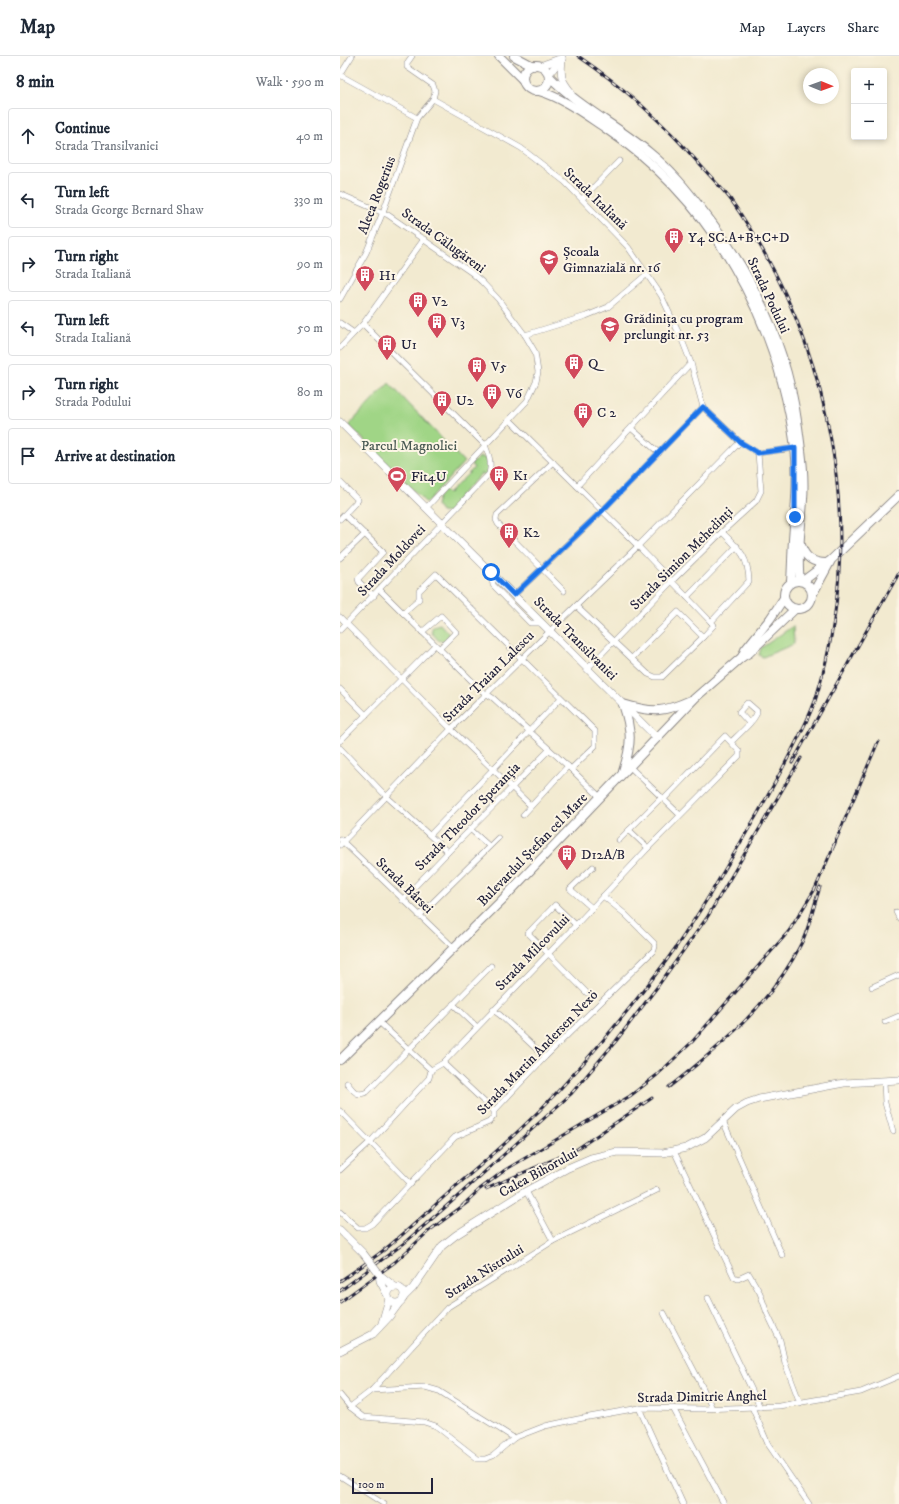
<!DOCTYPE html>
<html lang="en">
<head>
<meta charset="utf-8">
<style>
  body { margin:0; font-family:"IM FELL DW Pica",serif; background:#f2f2f3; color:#1f2937 }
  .controls { position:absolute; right:12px; top:12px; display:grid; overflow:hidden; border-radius:4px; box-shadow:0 2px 6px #0003 }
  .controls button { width:36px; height:36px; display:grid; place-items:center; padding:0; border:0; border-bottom:1px solid #e0e1e3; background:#fff; color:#1f2937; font:20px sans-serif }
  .compass { position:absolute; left:463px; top:12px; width:36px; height:36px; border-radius:50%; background:#fff; box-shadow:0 2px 6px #0003; rotate:91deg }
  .scale { position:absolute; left:12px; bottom:10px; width:81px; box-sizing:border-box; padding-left:4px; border:2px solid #22223b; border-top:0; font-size:11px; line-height:14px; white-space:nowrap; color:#22223b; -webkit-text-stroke:3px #fcf5e5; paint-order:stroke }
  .stop { position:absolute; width:12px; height:12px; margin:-9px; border:3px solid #1a73e8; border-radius:50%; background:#fff }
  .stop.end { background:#1a73e8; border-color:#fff; box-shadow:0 1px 4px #0008 }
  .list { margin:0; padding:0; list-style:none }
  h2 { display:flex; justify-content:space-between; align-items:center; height:52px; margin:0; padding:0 16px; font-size:17px }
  h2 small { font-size:13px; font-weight:400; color:#747a83 }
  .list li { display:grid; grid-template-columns:26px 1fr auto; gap:12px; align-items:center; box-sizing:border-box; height:56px; margin:0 8px 8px; padding:0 8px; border:1px solid #e0e1e3; border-radius:4px }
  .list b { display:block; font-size:15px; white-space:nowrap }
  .list p { margin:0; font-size:13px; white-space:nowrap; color:#747a83 }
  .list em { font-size:13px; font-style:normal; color:#747a83 }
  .icon { flex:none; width:22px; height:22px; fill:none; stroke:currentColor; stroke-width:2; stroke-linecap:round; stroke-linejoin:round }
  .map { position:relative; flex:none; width:559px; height:1448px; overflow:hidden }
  header { display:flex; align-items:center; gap:24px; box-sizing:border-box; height:56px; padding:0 20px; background:#fff; border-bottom:1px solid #e0e1e3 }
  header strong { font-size:19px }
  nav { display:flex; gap:22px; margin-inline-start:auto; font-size:14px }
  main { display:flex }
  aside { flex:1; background:#fff }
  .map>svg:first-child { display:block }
  .green { fill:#a0d586; stroke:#617c60 }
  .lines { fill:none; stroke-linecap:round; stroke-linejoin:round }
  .street-casing { stroke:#8a8686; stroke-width:6 }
  .secondary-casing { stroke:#8a8686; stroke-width:8 }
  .primary-casing { stroke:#8a8686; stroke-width:10 }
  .street { stroke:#fff; stroke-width:5 }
  .secondary { stroke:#fff; stroke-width:7 }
  .primary { stroke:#fff; stroke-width:8 }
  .rail-casing { stroke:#22223b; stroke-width:3 }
  .rail { stroke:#fcf5e5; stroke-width:1.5; stroke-dasharray:4.5; stroke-linecap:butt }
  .secondary-bridge-casing { stroke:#8a8686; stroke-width:8; stroke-linecap:butt }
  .secondary-bridge { stroke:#fff; stroke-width:7 }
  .route { stroke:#1a73e8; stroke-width:5 }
  .labels { text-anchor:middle; stroke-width:4; stroke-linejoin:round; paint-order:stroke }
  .street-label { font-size:14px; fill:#22223b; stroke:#fcf5e5 }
  .poi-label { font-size:14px; fill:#22223b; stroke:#fcf5e5; text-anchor:start }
  .park-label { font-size:14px; fill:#485852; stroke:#fcf5e5 }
</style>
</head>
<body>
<header>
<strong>Map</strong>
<nav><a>Map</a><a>Layers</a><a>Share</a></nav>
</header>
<main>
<aside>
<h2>8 min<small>Walk · 590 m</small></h2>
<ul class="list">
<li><svg class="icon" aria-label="ahead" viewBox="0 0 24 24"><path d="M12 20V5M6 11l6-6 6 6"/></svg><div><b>Continue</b><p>Strada Transilvaniei</p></div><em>40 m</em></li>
<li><svg class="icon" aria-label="left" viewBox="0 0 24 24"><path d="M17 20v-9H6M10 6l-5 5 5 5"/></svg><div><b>Turn left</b><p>Strada George Bernard Shaw</p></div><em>330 m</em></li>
<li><svg class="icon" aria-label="right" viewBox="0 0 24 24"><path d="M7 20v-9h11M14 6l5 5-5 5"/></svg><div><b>Turn right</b><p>Strada Italiană</p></div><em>90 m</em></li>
<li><svg class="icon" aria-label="left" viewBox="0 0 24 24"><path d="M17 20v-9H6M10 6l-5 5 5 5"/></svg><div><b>Turn left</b><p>Strada Italiană</p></div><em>50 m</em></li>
<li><svg class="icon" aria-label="right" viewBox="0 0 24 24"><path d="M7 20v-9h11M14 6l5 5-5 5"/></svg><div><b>Turn right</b><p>Strada Podului</p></div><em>80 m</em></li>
<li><svg class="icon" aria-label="arrive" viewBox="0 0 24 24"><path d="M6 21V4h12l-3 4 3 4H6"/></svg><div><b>Arrive at destination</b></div></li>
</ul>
</aside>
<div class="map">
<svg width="559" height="1448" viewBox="0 0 559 1448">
  <rect width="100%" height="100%" fill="#fcf5e5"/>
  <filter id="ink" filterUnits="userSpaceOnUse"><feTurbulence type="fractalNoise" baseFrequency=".025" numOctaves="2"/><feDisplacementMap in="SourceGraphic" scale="8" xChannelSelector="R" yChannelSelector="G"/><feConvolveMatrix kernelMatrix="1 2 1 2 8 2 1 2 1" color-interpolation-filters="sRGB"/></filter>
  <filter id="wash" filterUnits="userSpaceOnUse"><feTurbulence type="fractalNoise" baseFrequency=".012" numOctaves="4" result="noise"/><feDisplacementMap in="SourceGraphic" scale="16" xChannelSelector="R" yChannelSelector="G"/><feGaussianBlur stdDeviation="0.9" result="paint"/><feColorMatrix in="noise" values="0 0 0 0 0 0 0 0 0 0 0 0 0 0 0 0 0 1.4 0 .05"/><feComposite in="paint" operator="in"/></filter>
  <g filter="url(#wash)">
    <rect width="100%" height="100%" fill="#f2ead0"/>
    <!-- green -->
    <g class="green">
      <polygon points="49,327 124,406 86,447 9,369"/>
      <path d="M140 401 146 402C149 408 149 414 145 420L142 417 115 445 118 448 108 457 101 456 96 449 98 442 104 434 108 438 134 412 131 408Z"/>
      <polygon points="100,568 109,578 106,584 99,585 91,576 93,570"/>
      <polygon points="453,570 454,588 423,601 419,599 421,592"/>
    </g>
  </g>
  <g filter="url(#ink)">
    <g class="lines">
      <defs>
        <g id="street">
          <polyline points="0,19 77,62"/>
          <polyline points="0,19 12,0"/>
          <polyline points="93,43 181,92 225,126 288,191 321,239 342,284 351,307 363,351 400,386 418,397 455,392"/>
          <polyline points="0,138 48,159 132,217 142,226 158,243 185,279 195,296 198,316 196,326 187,345 86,452"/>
          <polyline points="242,143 279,105"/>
          <polyline points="0,243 26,197 43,156 77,62 93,43 95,35 93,29 67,11 67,7 72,0"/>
          <polyline points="0,267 14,277 23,268 84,183"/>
          <polyline points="185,279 246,260 268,251 307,218"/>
          <polyline points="0,292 14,277"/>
          <polyline points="170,364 298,490 371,566"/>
          <polyline points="291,372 319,397"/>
          <polyline points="213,406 157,459 156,464 158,468 224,535"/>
          <polyline points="0,426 18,444 0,463"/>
          <polyline points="237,430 351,307"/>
          <polyline points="5,459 43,496 18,523 19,526 34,540"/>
          <polyline points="0,502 25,478"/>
          <polyline points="151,517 153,529 190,567 202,567"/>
          <polyline points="40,534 142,635 153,642 231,713 260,741"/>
          <polyline points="174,539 262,455 363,351"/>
          <polyline points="347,541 397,490"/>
          <polyline points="236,550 308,618 315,621 322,621 363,581 374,569 371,566"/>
          <polyline points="63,557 79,543 79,535 96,518 255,675 255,690 231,713"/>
          <polyline points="0,561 111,673 191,750"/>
          <path d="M371 566 409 525C408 499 399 493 382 476"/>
          <path d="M0 574 149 418C152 407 149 399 145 389L23 268"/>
          <polyline points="82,576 101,560 116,576 99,593"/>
          <polyline points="292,602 338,556 363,581"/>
          <polyline points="248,612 332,525 382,476 416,445 421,435 418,397"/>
          <polyline points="0,633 26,659"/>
          <polyline points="0,685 95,589"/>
          <path d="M391 686C397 680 418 662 417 655L408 647H407L399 656 409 667"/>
          <polyline points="0,692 46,740 108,796"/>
          <polyline points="289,710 340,759"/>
          <polyline points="183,759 228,710"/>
          <polyline points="130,773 149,790"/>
          <polyline points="289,774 308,792"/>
          <polyline points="90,779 221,642"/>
          <polyline points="0,783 114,892"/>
          <polyline points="279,784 322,741"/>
          <polyline points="0,789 111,673 210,575 298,490 400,386"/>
          <polyline points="62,844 108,796 209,694"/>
          <polyline points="252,852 230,833 253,811"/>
          <polyline points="556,856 559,862"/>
          <polyline points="79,860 158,782"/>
          <polyline points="236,869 215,849 188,877 247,937"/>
          <polyline points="532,931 559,919"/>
          <polyline points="113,948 137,971"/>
          <polyline points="153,954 160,959 205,1001"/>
          <polyline points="39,966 91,1014"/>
          <polyline points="545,966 559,960"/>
          <polyline points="103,1007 154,1055"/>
          <polyline points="91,1014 103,1007 236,869 308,792 399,700 399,695 385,680 324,743"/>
          <polyline points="544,1025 545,1047 553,1075"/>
          <path d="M7 1027C14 1035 16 1041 27 1036L151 910"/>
          <polyline points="0,1055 71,1128"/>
          <polyline points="383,1065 442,1199"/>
          <polyline points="334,1095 394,1221 398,1223 409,1218 420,1237 427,1257 440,1284 445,1307 460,1347"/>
          <polyline points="0,1114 31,1085 89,1022 91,1014"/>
          <polyline points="186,1135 213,1185"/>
          <polyline points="0,1156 18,1172 25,1172 32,1168 115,1081 149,1066 154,1060 154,1055 205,1001 314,894 315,890 314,887 285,858 263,840"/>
          <polyline points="368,1242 420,1351"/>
          <polyline points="324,1257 360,1326 372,1352"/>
          <polyline points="32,1334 85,1331 99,1335 174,1382"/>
          <polyline points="0,1339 10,1351 23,1361 84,1366 96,1370 138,1403 145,1403 153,1400 174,1382 205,1370 238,1363 299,1352 362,1353 439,1350 521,1336 559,1320"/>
          <polyline points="10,1351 32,1334 108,1251 213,1185 317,1134"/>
          <polyline points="412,1351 428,1388 469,1448"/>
          <polyline points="299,1352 343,1448"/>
          <polyline points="333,1352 384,1448"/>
          <polyline points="0,1420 44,1448"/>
        </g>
        <g id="secondary">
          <path d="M222 2C221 18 219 22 231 36"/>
          <polyline points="200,10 222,2"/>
          <polyline points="209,18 221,3"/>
          <polyline points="0,366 317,682"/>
          <polyline points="0,1174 6,1180"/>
          <polyline points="39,1218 40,1225 47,1238"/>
          <polyline points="40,1219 55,1231"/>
          <circle cx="56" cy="1239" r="8"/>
          <polyline points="63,1242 73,1232 102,1190 116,1179 186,1135 228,1112 251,1102 277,1096 323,1097 346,1092 365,1082 396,1053 407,1047 419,1043 504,1027 559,1024"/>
          <polyline points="42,1267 49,1243"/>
          <polyline points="0,1295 33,1278 49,1261 60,1246"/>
        </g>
        <g id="primary">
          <polyline points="159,0 183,24"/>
          <polyline points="174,0 193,10"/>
          <circle cx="196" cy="22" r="13"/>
          <path d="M209 20C239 51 278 70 310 97 331 114 347 134 363 155 413 218 447 291 458 371 461 394 465 419 463 443 462 467 456 501 460 524"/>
          <path d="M199 35C223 42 244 58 265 72 373 145 438 263 455 391 459 422 455 454 453 484 452 498 452 512 451 526"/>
          <path d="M461 489C465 502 473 507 486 507"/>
          <circle cx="458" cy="539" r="14"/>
          <polyline points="463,525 491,504 559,439"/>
          <polyline points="472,539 490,506"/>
          <polyline points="402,601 405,594 430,563 444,542"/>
          <path d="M283 648C313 657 322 657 351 644"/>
          <path d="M283 648C292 675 292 688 283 715"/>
          <polyline points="0,1004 161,845 355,642 402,601 409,597 455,553"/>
        </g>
      </defs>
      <!-- street casing -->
      <use href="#street" class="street-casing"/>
      <!-- secondary casing -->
      <use href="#secondary" class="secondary-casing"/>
      <!-- primary casing -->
      <use href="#primary" class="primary-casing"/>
      <!-- street -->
      <use href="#street" class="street"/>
      <!-- secondary -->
      <use href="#secondary" class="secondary"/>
      <!-- primary -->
      <use href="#primary" class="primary"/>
      <defs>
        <g id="rail">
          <polyline points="452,707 559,517"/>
          <polyline points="493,791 538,686"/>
          <path d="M329 1031C380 991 433 946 462 886 470 869 474 849 480 831"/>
          <polyline points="146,1133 237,1093 312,1042"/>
          <polyline points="123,1149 140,1133 165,1114 290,1040 317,1019 352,986 449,875 475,833 495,787"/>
          <path d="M0 1225C16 1214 33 1203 49 1190 72 1171 94 1150 116 1130 145 1106 173 1081 200 1054 245 1008 287 957 326 905 354 867 378 825 402 784 420 754 437 724 453 692 461 677 469 661 475 645 529 475 492 288 391 144 382 132 371 121 361 110 325 68 284 31 238 0"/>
          <polyline points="0,1235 63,1188 117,1141 231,1038 276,985 318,930 368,860 461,702"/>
          <polyline points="0,1246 55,1206 90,1174 128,1146"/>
        </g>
      </defs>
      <!-- rail casing -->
      <use href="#rail" class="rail-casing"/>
      <!-- rail -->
      <use href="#rail" class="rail"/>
      <defs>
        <polyline id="secondary-bridge" points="6,1180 23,1197 39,1218"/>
      </defs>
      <!-- secondary-bridge casing -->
      <use href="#secondary-bridge" class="secondary-bridge-casing"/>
      <!-- secondary-bridge -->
      <use href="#secondary-bridge" class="secondary-bridge"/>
    </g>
  </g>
  <g class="lines" filter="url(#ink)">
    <!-- route -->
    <polyline class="route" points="151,516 174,539 262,455 363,351 400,386 418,397 455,392 455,461"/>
  </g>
  <!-- icons -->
  <defs>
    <symbol id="building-pin" viewBox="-11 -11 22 30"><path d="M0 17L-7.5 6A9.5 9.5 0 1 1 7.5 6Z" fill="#d1495b" stroke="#fcf5e5"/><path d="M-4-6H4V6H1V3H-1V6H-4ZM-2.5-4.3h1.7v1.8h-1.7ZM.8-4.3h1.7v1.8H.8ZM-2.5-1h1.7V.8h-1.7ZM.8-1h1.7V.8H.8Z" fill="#fff"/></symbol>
    <symbol id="school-pin" viewBox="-11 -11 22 30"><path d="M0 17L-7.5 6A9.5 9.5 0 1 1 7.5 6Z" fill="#d1495b" stroke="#fcf5e5"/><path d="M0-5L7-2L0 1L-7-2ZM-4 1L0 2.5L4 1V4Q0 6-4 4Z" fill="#fff"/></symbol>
    <symbol id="stadium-pin" viewBox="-11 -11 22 30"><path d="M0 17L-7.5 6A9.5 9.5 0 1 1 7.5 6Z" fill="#d1495b" stroke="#fcf5e5"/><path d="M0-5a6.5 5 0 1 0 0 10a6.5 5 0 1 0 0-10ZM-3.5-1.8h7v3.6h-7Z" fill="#fff"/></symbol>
  </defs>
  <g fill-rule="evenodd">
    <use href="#building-pin" x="323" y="170" width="22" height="30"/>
    <use href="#school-pin" x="198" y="192" width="22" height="30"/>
    <use href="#building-pin" x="14" y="208" width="22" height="30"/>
    <use href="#building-pin" x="67" y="234" width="22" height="30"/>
    <use href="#building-pin" x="86" y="255" width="22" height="30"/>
    <use href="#school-pin" x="259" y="259" width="22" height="30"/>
    <use href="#building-pin" x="36" y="277" width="22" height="30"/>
    <use href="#building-pin" x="223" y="296" width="22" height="30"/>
    <use href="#building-pin" x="126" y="299" width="22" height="30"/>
    <use href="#building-pin" x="141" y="326" width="22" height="30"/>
    <use href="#building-pin" x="91" y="333" width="22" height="30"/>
    <use href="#building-pin" x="232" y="345" width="22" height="30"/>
    <use href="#building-pin" x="148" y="408" width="22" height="30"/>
    <use href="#stadium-pin" x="46" y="409" width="22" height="30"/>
    <use href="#building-pin" x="158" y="465" width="22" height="30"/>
    <use href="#building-pin" x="216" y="787" width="22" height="30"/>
  </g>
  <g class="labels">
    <!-- street labels -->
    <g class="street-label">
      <text transform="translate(36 139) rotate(-69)" y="5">Aleea Rogerius</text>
      <text transform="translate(256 142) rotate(44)" y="5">Strada Italiană</text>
      <text transform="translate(104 184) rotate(36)" y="5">Strada Călugăreni</text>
      <text transform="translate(429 239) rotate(65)" y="5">Strada Podului</text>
      <text transform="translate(341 502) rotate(-45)" y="5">Strada Simion Mehedinți</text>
      <text transform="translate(51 504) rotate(-47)" y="5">Strada Moldovei</text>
      <text transform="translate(236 582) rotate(45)" y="5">Strada Transilvaniei</text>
      <text transform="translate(148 620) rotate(-45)" y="5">Strada Traian Lalescu</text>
      <text transform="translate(127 760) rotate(-46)" y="5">Strada Theodor Speranția</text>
      <text transform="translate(192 793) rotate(-46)" y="5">Bulevardul Ștefan cel Mare</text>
      <text transform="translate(65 829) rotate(44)" y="5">Strada Bârsei</text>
      <text transform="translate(192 896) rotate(-46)" y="5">Strada Milcovului</text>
      <text transform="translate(197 996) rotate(-46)" y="5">Strada Martin Andersen Nexö</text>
      <text transform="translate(198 1116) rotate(-29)" y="5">Calea Bihorului</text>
      <text transform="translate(144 1215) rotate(-32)" y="5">Strada Nistrului</text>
      <text transform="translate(362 1340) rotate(-1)" y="5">Strada Dimitrie Anghel</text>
    </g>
    <!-- poi labels -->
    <g class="poi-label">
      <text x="348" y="186">Y4 SC.A+B+C+D</text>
      <text x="223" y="200">Școala<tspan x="223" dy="16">Gimnazială nr. 16</tspan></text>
      <text x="39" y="224">H1</text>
      <text x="92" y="250">V2</text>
      <text x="284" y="267">Grădinița cu program<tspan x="284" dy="16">prelungit nr. 53</tspan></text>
      <text x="111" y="271">V3</text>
      <text x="61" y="293">U1</text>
      <text x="248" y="312">Q</text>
      <text x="151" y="315">V5</text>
      <text x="166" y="342">V6</text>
      <text x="116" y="349">U2</text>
      <text x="257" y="361">C 2</text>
      <text x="173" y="424">K1</text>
      <text x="71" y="425">Fit4U</text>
      <text x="183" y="481">K2</text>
      <text x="241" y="803">D12A/B</text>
    </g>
    <!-- park labels -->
    <g class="park-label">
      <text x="69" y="394">Parcul Magnoliei</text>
    </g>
  </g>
</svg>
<div class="controls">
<button>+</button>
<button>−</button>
</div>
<svg class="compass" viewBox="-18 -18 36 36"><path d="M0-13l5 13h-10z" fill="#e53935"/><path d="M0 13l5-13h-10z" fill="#747a83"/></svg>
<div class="scale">100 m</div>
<div class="stop" style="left:151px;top:516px"></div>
<div class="stop end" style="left:455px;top:461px"></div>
</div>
</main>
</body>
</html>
